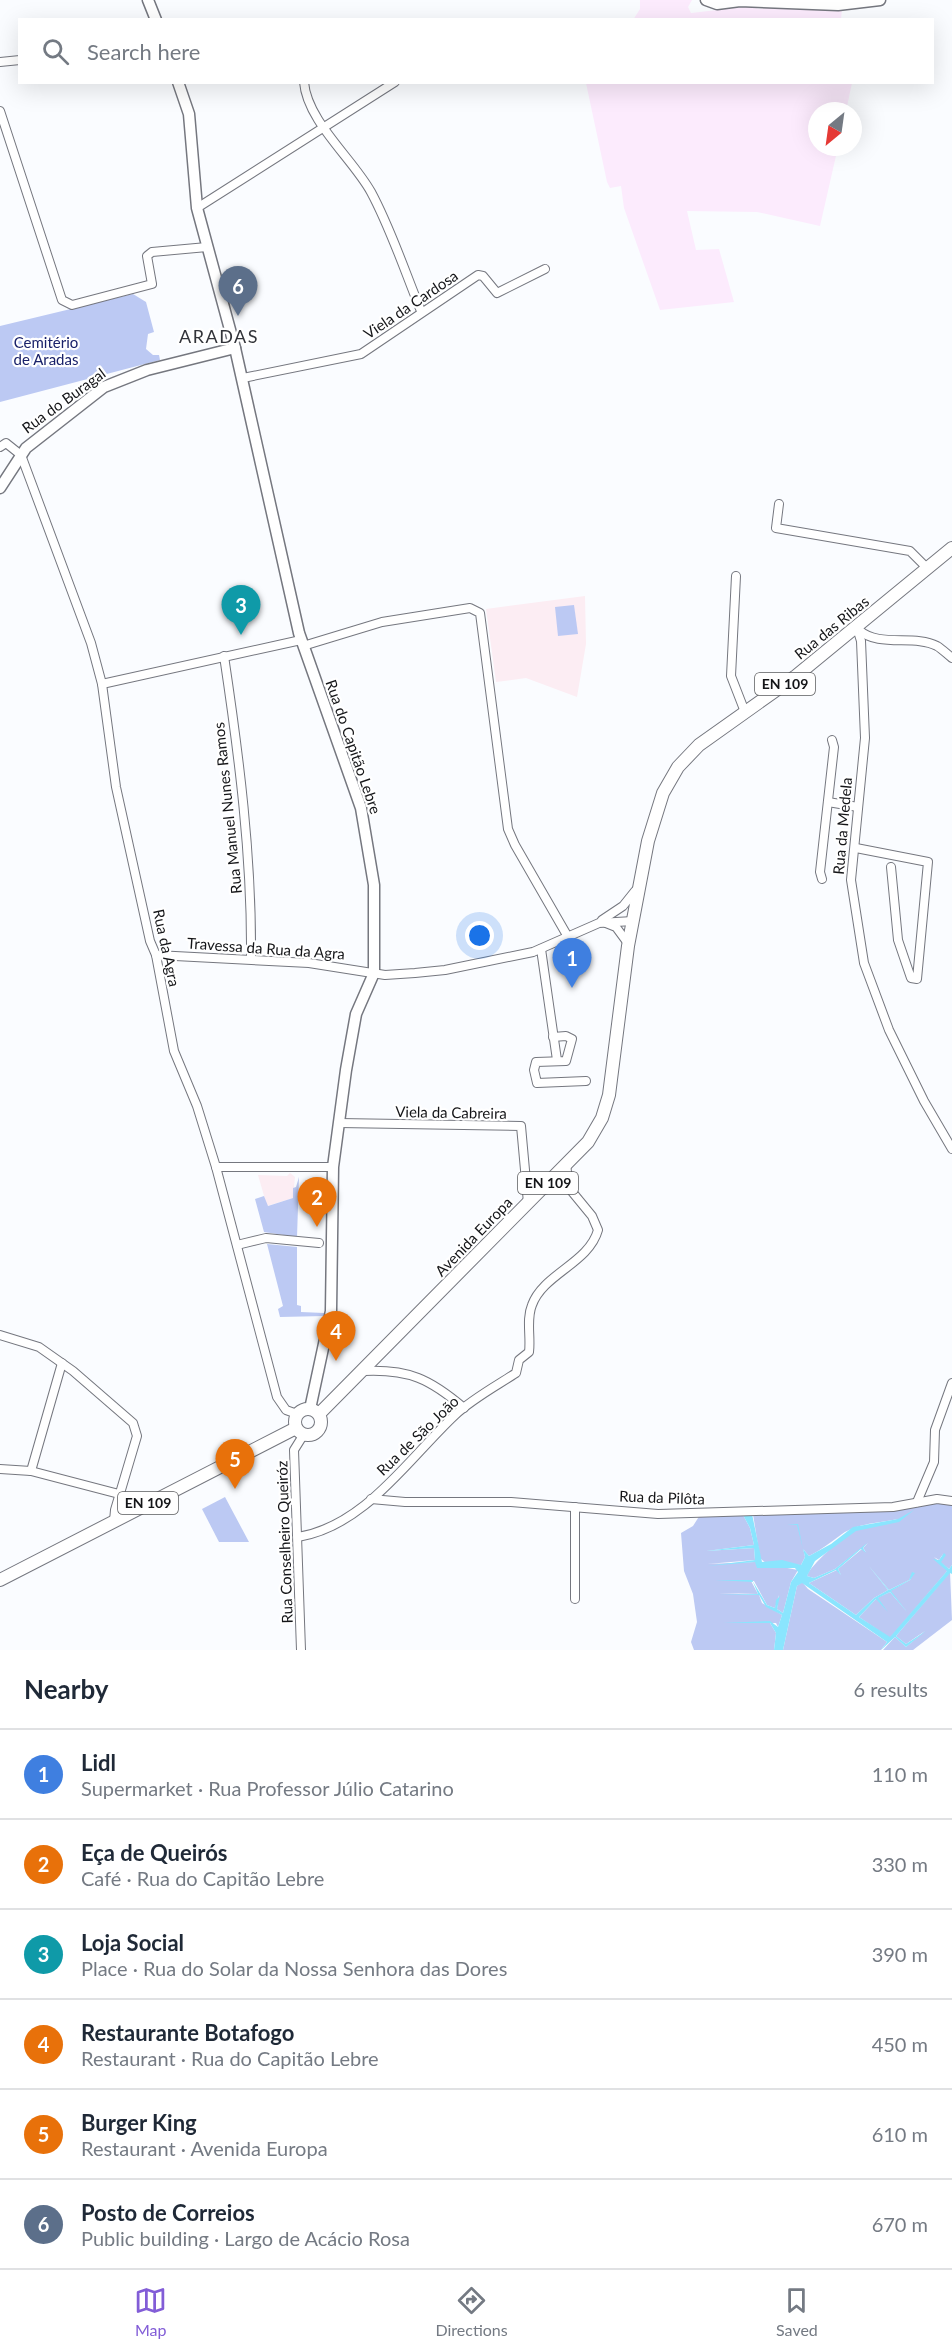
<!DOCTYPE html>
<html lang="en">
<head>
<meta charset="utf-8">
<style>
  body { margin:0; font-family:Lato,sans-serif; background:#f2f2f3; color:#1f2937 }
  .compass { position:absolute; left:808px; top:102px; width:54px; height:54px; border-radius:50%; background:#fff; box-shadow:0 6px 24px #0002; rotate:209deg }
  .you { position:absolute; left:480px; top:936px; width:21px; height:21px; margin:-15px; border:4px solid #fff; border-radius:50%; background:#1a73e8; box-shadow:0 0 0 9px #1a73e833 }
  .badge { display:grid; place-items:center; width:39px; height:39px; border-radius:50%; background:#825dd7; color:#fff; font-size:20px; font-weight:700 }
  .pin { position:absolute; translate:-50% -50px; filter:drop-shadow(0 2px 3px #0008) }
  .pin::after { content:''; position:absolute; top:32px; width:21px; height:18px; background:inherit; clip-path:polygon(0 0,100% 0,50% 100%) }
  .list { margin:0; padding:0; list-style:none }
  h2 { display:flex; justify-content:space-between; align-items:center; height:78px; margin:0; padding:0 24px; font-size:26px }
  h2 small { font-size:20px; font-weight:400; color:#747a83 }
  .list li { display:grid; grid-template-columns:39px 1fr auto; gap:18px; align-items:center; box-sizing:border-box; height:90px; padding:0 24px; border-top:2px solid #e0e1e3 }
  .list b { display:block; font-size:22px; white-space:nowrap }
  .list p { margin:0; font-size:20px; white-space:nowrap; color:#747a83 }
  .list em { font-size:20px; font-style:normal; color:#747a83 }
  .icon { flex:none; width:33px; height:33px; fill:none; stroke:currentColor; stroke-width:2; stroke-linecap:round; stroke-linejoin:round }
  .map { position:relative; flex:none; width:952px; height:1650px; overflow:hidden }
  .search { position:absolute; background:#fff; box-shadow:0 6px 24px #0002; left:18px; right:18px; top:18px; height:66px; display:flex; align-items:center; gap:15px; box-sizing:border-box; padding:0 21px; border-radius:0px; color:#747a83; font-size:22px }
  .sheet { height:618px; background:#fff }
  nav { display:flex; justify-content:space-around; align-items:center; box-sizing:border-box; height:84px; border-top:2px solid #e0e1e3; background:#fff; font-size:16px; color:#747a83 }
  nav a { display:grid; justify-items:center; gap:3px }
  nav .on { color:#825dd7 }
  .map>svg:first-child { display:block }
  .industrial { fill:#fcebfd }
  .education { fill:#fcedf3 }
  .green { fill:#bcc9f3 }
  .water { fill:#8ae5fe }
  .lines { fill:none; stroke-linecap:round; stroke-linejoin:round }
  .street-casing { stroke:#75777f; stroke-width:10 }
  .secondary-casing { stroke:#75777f; stroke-width:13 }
  .primary-casing { stroke:#75777f; stroke-width:14 }
  .street { stroke:#fff; stroke-width:8 }
  .secondary { stroke:#fff; stroke-width:10 }
  .primary { stroke:#fff; stroke-width:12 }
  .labels { text-anchor:middle; stroke-width:4.5; stroke-linejoin:round; paint-order:stroke }
  .shield { fill:#fff; stroke:#5a5b5d; stroke-width:1.5 }
  .shield-label { font-size:14px; font-weight:bold; fill:#141518 }
  .street-label { font-size:15px; fill:#141518; stroke:#fff }
  .park-label { font-size:15px; fill:#1a226a; stroke:#fff }
  .quarter-label { font-size:18px; letter-spacing:1.5px; fill:#32343a; stroke:#fff }
</style>
</head>
<body>
<div class="map">
<svg width="952" height="1650" viewBox="0 0 952 1650">
  <rect width="100%" height="100%" fill="#fafcff"/>
  <!-- industrial -->
  <g class="industrial">
    <polygon points="640,0 692,0 688,7 691,13 753,6 758,9 779,6 842,9 841,19 633,20 640,9"/>
    <polygon points="586,83 852,83 846,111 817,111 817,147 838,147 820,226 757,212 687,211 696,250 719,249 734,302 660,310 624,208 621,186 610,188 607,182"/>
  </g>
  <!-- education -->
  <g class="education">
    <polygon points="585,596 586,644 577,697 526,678 496,682 486,609"/>
    <polygon points="290,1173 295,1177 293,1198 267,1206 258,1175 287,1176"/>
  </g>
  <!-- green -->
  <g class="green">
    <polygon points="133,294 146,302 154,332 148,334 146,349 153,355 159,355 160,360 0,402 0,326"/>
    <polygon points="574,605 578,634 558,636 555,607"/>
    <polygon points="299,1177 297,1237 264,1232 255,1199 264,1196 268,1206 293,1198 293,1188 296,1187"/>
    <polygon points="267,1244 297,1247 297,1305 301,1306 301,1312 324,1313 325,1316 280,1317 278,1309 283,1306"/>
    <polygon points="225,1497 249,1542 219,1542 202,1509"/>
    <path d="M938 1503 952 1504V1565L949 1569 940 1562 943 1554 939 1560 934 1557 948 1570 890 1638 859 1617 877 1598 887 1612 877 1598 890 1592 908 1613 890 1591 910 1580 914 1572 909 1580 889 1590 868 1565 888 1590 874 1598 856 1615 809 1583 837 1570 841 1575 838 1569 862 1549 866 1552 863 1548 868 1543 835 1569 814 1578 807 1576C810 1565 845 1535 856 1530 868 1525 883 1525 898 1519 879 1523 858 1523 842 1534 831 1542 821 1550 809 1556L803 1549 798 1526 805 1557 801 1565 767 1564 760 1558 753 1514Z"/>
    <polygon points="742,1513 750,1528 754,1545 706,1551 754,1548 755,1560 707,1564 755,1562 798,1570 791,1582 783,1613 777,1609 779,1595 775,1608 767,1605 754,1581 751,1581 758,1594 718,1593 759,1595 762,1603 782,1615 778,1627 776,1623 723,1623 770,1623 776,1633 774,1650 694,1650 691,1642 697,1622 693,1594 684,1571 681,1533 693,1526 700,1515"/>
    <polygon points="950,1572 952,1620 913,1650 883,1650 895,1637 906,1647 925,1631 906,1644 896,1636"/>
    <polygon points="802,1582 808,1589 887,1642 881,1650 783,1650 797,1586"/>
  </g>
  <!-- water -->
  <polygon class="water" points="914,1510 899,1522 856,1531 815,1561 807,1576 814,1578 835,1569 867,1543 863,1548 866,1553 861,1549 838,1569 841,1575 836,1570 809,1583 856,1615 874,1598 888,1590 868,1565 889,1590 909,1580 912,1572 915,1573 910,1580 891,1591 908,1613 890,1592 878,1598 888,1612 876,1599 859,1617 890,1637 947,1571 933,1559 939,1560 944,1553 946,1555 941,1562 949,1569 952,1565 952,1574 950,1573 896,1636 906,1644 926,1631 906,1647 895,1637 881,1650 887,1642 802,1583 797,1586 783,1650 774,1650 776,1633 770,1623 723,1623 770,1621 778,1627 782,1615 766,1607 759,1595 719,1594 758,1594 753,1582 715,1580 752,1580 767,1605 775,1608 776,1600 780,1596 777,1609 783,1613 791,1582 798,1572 795,1568 757,1568 755,1562 707,1566 755,1560 754,1548 706,1551 754,1545 750,1528 742,1513 752,1514 762,1562 782,1560 801,1565 805,1557 797,1525 787,1524 798,1524 803,1549 809,1556 831,1544 853,1527 898,1519"/>
  <g class="lines">
    <defs>
      <g id="street">
        <polyline points="0,62 20,60"/>
        <path d="M304 82C307 121 353 159 371 192 391 229 405 272 421 311"/>
        <polyline points="0,111 62,300 72,305 152,284 147,256 152,252 207,247"/>
        <polyline points="197,208 395,82"/>
        <polyline points="243,378 361,354 478,275 483,276 497,293 545,269"/>
        <polyline points="0,447 6,443 21,455 91,643 102,684 116,787 150,941 156,955 174,1051 197,1106 216,1167 277,1397 286,1410 297,1414"/>
        <polyline points="779,504 776,528 910,551 928,569"/>
        <polyline points="736,576 731,676 745,712"/>
        <polyline points="857,628 861,641 865,738 851,880 864,963 889,1030 924,1101 952,1149"/>
        <path d="M859 630C879 648 914 634 937 646 942 649 947 654 952 658"/>
        <polyline points="303,646 382,622 470,608 480,613 508,829 515,845 568,937"/>
        <path d="M224 656C239 756 252 857 251 958"/>
        <polyline points="102,684 301,640"/>
        <polyline points="828,802 858,807"/>
        <polyline points="856,848 928,862 917,979 911,978 898,940 891,867"/>
        <polyline points="822,879 820,872 834,747 832,740"/>
        <polyline points="602,920 623,906 635,891"/>
        <polyline points="606,923 616,927 627,942"/>
        <polyline points="541,949 557,1060"/>
        <polyline points="156,955 309,963 385,975 415,973 445,970 533,952 599,923 633,921"/>
        <polyline points="553,1037 566,1036 572,1039 566,1061 536,1062 534,1070 537,1083 586,1081"/>
        <polyline points="339,1123 521,1126 528,1203"/>
        <polyline points="216,1167 333,1167"/>
        <polyline points="544,1190 560,1186 569,1188"/>
        <polyline points="237,1245 266,1238 319,1243"/>
        <polyline points="0,1335 39,1347 73,1371 133,1423 137,1436 115,1510 114,1521"/>
        <path d="M364 1371C409 1369 430 1379 464 1408"/>
        <polyline points="0,1469 31,1471 119,1494"/>
        <polyline points="31,1471 62,1363"/>
        <polyline points="371,1499 405,1502 511,1502 658,1514 893,1507 937,1499 952,1501"/>
        <polyline points="917,1502 934,1462 935,1430 952,1383"/>
        <polyline points="575,1507 575,1599"/>
        <path d="M298 1537C365 1526 408 1459 455 1415 472 1399 496 1386 516 1373L519 1360 529 1352C531 1337 526 1319 532 1305 543 1274 589 1263 598 1230L592 1216 569 1188 566 1164"/>
        <polyline points="301,1650 294,1450 304,1434"/>
      </g>
      <g id="secondary">
        <polyline points="148,0 156,20"/>
        <polyline points="706,0 717,4 740,1 838,5 880,0"/>
        <polyline points="178,82 189,114 197,208 235,348 299,633 361,808 374,885 374,973 356,1014 346,1070 333,1167 331,1311 310,1409"/>
        <polyline points="0,488 26,448 104,387 147,370 235,348"/>
      </g>
      <g id="primary">
        <circle cx="308" cy="1422" r="13"/>
        <polyline points="319,1414 588,1142 602,1118 609,1095 628,946 648,841 663,793 678,767 699,745 796,676 952,548"/>
        <polyline points="0,1580 296,1428"/>
      </g>
    </defs>
    <!-- street casing -->
    <use href="#street" class="street-casing"/>
    <!-- secondary casing -->
    <use href="#secondary" class="secondary-casing"/>
    <!-- primary casing -->
    <use href="#primary" class="primary-casing"/>
    <!-- street -->
    <use href="#street" class="street"/>
    <!-- secondary -->
    <use href="#secondary" class="secondary"/>
    <!-- primary -->
    <use href="#primary" class="primary"/>
  </g>
  <g class="labels">
    <!-- shield labels -->
    <g class="shield">
      <rect x="755" y="673" width="60" height="22" rx="4.5"/>
      <rect x="518" y="1172" width="60" height="22" rx="4.5"/>
      <rect x="118" y="1492" width="60" height="22" rx="4.5"/>
    </g>
    <g class="shield-label">
      <text x="785" y="689">EN 109</text>
      <text x="548" y="1188">EN 109</text>
      <text x="148" y="1508">EN 109</text>
    </g>
    <!-- street labels -->
    <g class="street-label">
      <text transform="translate(411 305) rotate(-34)" y="5">Viela da Cardosa</text>
      <text transform="translate(64 401) rotate(-36)" y="5">Rua do Buragal</text>
      <text transform="translate(832 628) rotate(-39)" y="5">Rua das Ribas</text>
      <text transform="translate(353 747) rotate(71)" y="5">Rua do Capitão Lebre</text>
      <text transform="translate(228 808) rotate(-96)" y="5">Rua Manuel Nunes Ramos</text>
      <text transform="translate(843 826) rotate(-85)" y="5">Rua da Medela</text>
      <text transform="translate(166 948) rotate(78)" y="5">Rua da Agra</text>
      <text transform="translate(266 949) rotate(4)" y="5">Travessa da Rua da Agra</text>
      <text transform="translate(451 1113) rotate(1)" y="5">Viela da Cabreira</text>
      <text transform="translate(474 1237) rotate(-46)" y="5">Avenida Europa</text>
      <text transform="translate(418 1436) rotate(-44)" y="5">Rua de São João</text>
      <text transform="translate(662 1498) rotate(2)" y="5">Rua da Pilôta</text>
      <text transform="translate(285 1542) rotate(-92)" y="5">Rua Conselheiro Queiróz</text>
    </g>
    <!-- park labels -->
    <g class="park-label">
      <text x="46" y="348">Cemitério<tspan x="46" dy="17">de Aradas</tspan></text>
    </g>
    <!-- quarter labels -->
    <g class="quarter-label">
      <text x="219" y="343">ARADAS</text>
    </g>
  </g>
</svg>
<svg class="compass" viewBox="-18 -18 36 36"><path d="M0-13l5 13h-10z" fill="#e53935"/><path d="M0 13l5-13h-10z" fill="#747a83"/></svg>
<div class="you"></div>
<div class="pin badge" style="left:572px;top:988px;background:#3f7fe0">1</div>
<div class="pin badge" style="left:317px;top:1227px;background:#e8710a">2</div>
<div class="pin badge" style="left:241px;top:635px;background:#0f9aa8">3</div>
<div class="pin badge" style="left:336px;top:1361px;background:#e8710a">4</div>
<div class="pin badge" style="left:235px;top:1489px;background:#e8710a">5</div>
<div class="pin badge" style="left:238px;top:316px;background:#5c6f8a">6</div>
<div class="search"><svg class="icon" aria-label="search" viewBox="0 0 24 24"><circle cx="10" cy="10" r="6"/><path d="M15 15l6 6"/></svg>Search here</div>
</div>
<section class="sheet">
<h2>Nearby<small>6 results</small></h2>
<ul class="list">
<li><span class="badge" style="background:#3f7fe0">1</span><div><b>Lidl</b><p>Supermarket · Rua Professor Júlio Catarino</p></div><em>110 m</em></li>
<li><span class="badge" style="background:#e8710a">2</span><div><b>Eça de Queirós</b><p>Café · Rua do Capitão Lebre</p></div><em>330 m</em></li>
<li><span class="badge" style="background:#0f9aa8">3</span><div><b>Loja Social</b><p>Place · Rua do Solar da Nossa Senhora das Dores</p></div><em>390 m</em></li>
<li><span class="badge" style="background:#e8710a">4</span><div><b>Restaurante Botafogo</b><p>Restaurant · Rua do Capitão Lebre</p></div><em>450 m</em></li>
<li><span class="badge" style="background:#e8710a">5</span><div><b>Burger King</b><p>Restaurant · Avenida Europa</p></div><em>610 m</em></li>
<li><span class="badge" style="background:#5c6f8a">6</span><div><b>Posto de Correios</b><p>Public building · Largo de Acácio Rosa</p></div><em>670 m</em></li>
</ul>
</section>
<nav>
<a class="on"><svg class="icon" aria-label="map" viewBox="0 0 24 24"><path d="M3 6l6-2 6 2 6-2v14l-6 2-6-2-6 2zM9 4v14M15 6v14"/></svg>Map</a>
<a><svg class="icon" aria-label="directions" viewBox="0 0 24 24"><path d="M12 3l9 9-9 9-9-9zM9 14v-3h6M13 9l2 2-2 2"/></svg>Directions</a>
<a><svg class="icon" aria-label="saved" viewBox="0 0 24 24"><path d="M7 4h10v16l-5-4-5 4z"/></svg>Saved</a>
</nav>
</body>
</html>
